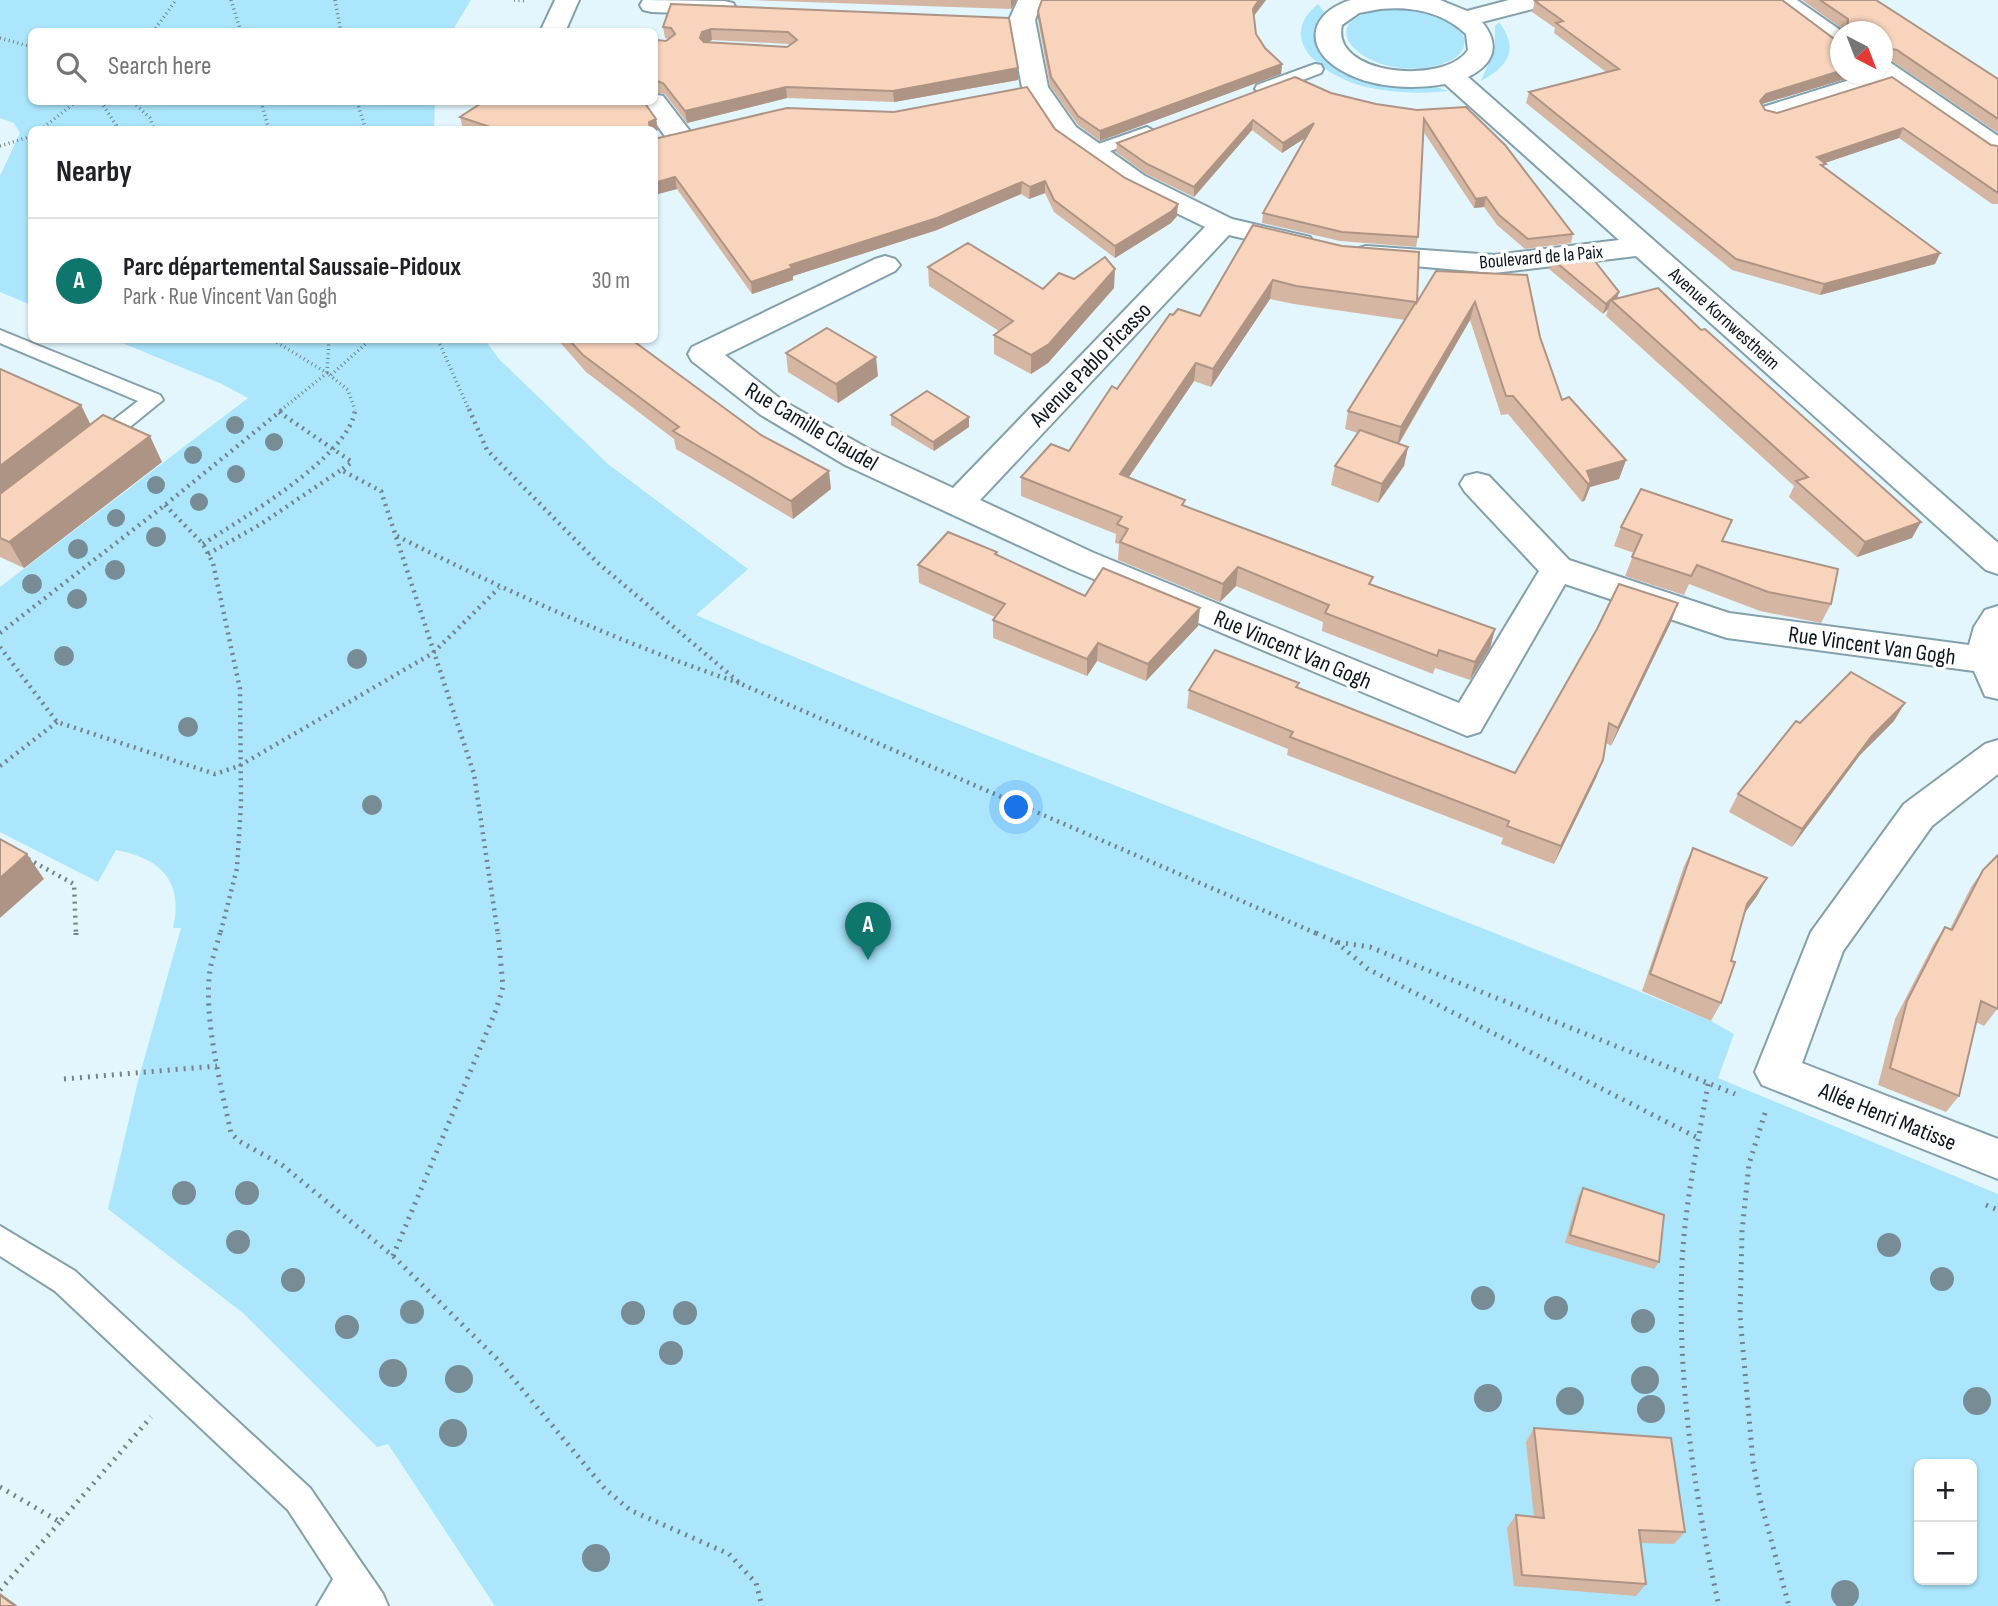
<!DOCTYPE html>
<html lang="en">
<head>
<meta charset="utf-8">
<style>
  body { margin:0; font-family:"Sofia Sans Condensed",sans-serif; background:#f6f6f6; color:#202124 }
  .controls { position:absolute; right:21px; bottom:21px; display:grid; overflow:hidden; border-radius:10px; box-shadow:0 2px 5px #0004 }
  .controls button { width:63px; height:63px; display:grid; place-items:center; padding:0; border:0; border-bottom:2px solid #e0e0e0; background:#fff; color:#202124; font:35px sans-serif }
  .compass { position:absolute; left:1830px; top:21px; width:63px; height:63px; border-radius:50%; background:#fff; box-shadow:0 2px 5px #0004; rotate:138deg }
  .you { position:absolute; left:1017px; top:808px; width:24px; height:24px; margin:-18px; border:5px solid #fff; border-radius:50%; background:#1a73e8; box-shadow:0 0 0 10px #1a73e833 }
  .badge { display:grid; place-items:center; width:46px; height:46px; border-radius:50%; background:#0f766e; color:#fff; font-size:23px; font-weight:700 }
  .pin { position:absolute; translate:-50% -58px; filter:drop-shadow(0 2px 4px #0008) }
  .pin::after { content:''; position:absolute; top:37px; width:24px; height:21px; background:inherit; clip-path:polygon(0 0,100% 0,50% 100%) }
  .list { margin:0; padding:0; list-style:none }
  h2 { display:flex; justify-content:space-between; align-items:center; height:91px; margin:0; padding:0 28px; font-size:30px }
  h2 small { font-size:23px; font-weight:400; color:#757577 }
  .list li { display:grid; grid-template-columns:46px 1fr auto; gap:21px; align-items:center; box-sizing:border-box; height:126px; padding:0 28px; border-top:2px solid #e0e0e0 }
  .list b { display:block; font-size:26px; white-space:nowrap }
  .list p { margin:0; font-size:23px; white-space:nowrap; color:#757577 }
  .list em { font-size:23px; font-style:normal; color:#757577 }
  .icon { flex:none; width:38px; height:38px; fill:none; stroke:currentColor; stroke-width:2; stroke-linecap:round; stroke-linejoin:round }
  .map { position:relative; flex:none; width:1998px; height:1606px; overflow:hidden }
  .search { position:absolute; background:#fff; box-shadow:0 2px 5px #0004; left:28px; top:28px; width:630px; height:77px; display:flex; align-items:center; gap:18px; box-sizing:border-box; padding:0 24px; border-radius:10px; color:#757577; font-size:26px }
  .panel { position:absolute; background:#fff; box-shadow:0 2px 5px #0004; left:28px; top:126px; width:630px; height:217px; border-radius:10px }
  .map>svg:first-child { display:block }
  .green { fill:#abe6fd; fill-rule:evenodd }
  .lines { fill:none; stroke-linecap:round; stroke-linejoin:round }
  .lane-casing { stroke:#83a0ad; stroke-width:4 }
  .street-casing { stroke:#83a0ad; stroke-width:4 }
  .path-far2 { stroke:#748289; stroke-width:3.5; stroke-dasharray:1 3.5; stroke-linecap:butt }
  .path-far1 { stroke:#748289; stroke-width:4.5; stroke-dasharray:2 5; stroke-linecap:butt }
  .path { stroke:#748289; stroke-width:5; stroke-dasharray:2 6; stroke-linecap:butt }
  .lane { fill:#fff; fill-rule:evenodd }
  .street { fill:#fff; fill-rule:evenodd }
  .tree { fill:#788c95 }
  .wall { fill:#d5b6a3; fill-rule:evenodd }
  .shaded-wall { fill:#ae9484 }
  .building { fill:#f8d4bd; stroke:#ae9484; stroke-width:2; fill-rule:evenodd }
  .labels { text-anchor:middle; stroke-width:7; stroke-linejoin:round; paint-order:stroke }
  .far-street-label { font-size:19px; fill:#0c171c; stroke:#fff }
  .street-label { font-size:23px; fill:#0c171c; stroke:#fff }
</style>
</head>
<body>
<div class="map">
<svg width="1998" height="1606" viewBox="0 0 1998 1606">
  <rect width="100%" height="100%" fill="#e3f6fe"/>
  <!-- green -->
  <g class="green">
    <polygon points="0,0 471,0 452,31 32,32 32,102 435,102 434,129 32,130 31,305 0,292 0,176 20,133 14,123 0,118"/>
    <path d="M1318 4 1324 12 1315 36 1319 47 1448 91C1421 94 1393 93 1366 87 1329 78 1272 42 1318 4Z"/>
    <path d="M1405 8C1422 11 1474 21 1463 49 1459 57 1450 61 1442 64 1365 88 1291 10 1405 8Z"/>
    <path d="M1499 22C1520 50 1508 66 1481 81L1495 48V26Z"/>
    <path d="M115 340H485L499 359 608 464 748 569 696 615C1030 760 1375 880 1711 1021L1734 1034 1718 1078 1998 1194V1606H495L388 1444 377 1447 243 1313 108 1209 138 1081 181 928H173C184 882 161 858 116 850L98 882 0 832V587L248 398 222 384ZM1919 1464H1972V1580H1919Z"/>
  </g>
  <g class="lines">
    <defs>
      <g id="lane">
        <polygon points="1315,64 1321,65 1323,69 1321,73 1269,93 1263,94 1255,89 1257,85"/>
        <polygon points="1147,127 1156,132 1153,136 1093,157 1084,152 1087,148"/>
        <polygon points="0,330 160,395 163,400 104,448 90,448 87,443 90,438 138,401 0,343"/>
        <polygon points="0,1226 75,1271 310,1488 383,1594 388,1606 317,1606 333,1579 288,1510 55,1291 0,1256"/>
      </g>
      <g id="street">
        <polygon points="555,0 579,0 565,32 540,32"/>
        <polygon points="643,0 724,1 733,3 736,8 733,13 724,15 652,12 643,10 640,5"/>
        <polygon points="1018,0 1042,0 1035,20 1048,87 1076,127 1145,176 1232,219 1310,237 1314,243 1310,249 1300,252 1229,235 980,500 1094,553 1459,703 1539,571 1465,492 1460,484 1465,476 1477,473 1489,476 1569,560 1729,613 1969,645 1974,627 1985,610 1998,606 1998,699 1985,696 1974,671 1727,638 1565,584 1480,732 1467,736 1070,569 845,465 761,415 692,361 688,354 692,347 875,259 885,256 895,259 900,265 895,271 725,355 783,401 869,449 953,488 1205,227 1125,188 1056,139 1022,87 1009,20"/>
        <path d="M1351 0H1440L1467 11 1509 0H1551L1548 5 1482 22C1501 45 1494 64 1468 77L1998 543V574L1986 570 1636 256 1494 273 1356 261 1351 255 1356 249 1366 246 1494 255 1619 240 1445 84C1412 90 1369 88 1339 69 1302 46 1311 12 1351 0ZM1380 9C1411 6 1443 12 1466 34L1468 50C1444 86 1330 75 1342 25L1359 13Z"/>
        <polygon points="1769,0 1797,0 1843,32 1840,32 1840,49 1831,46"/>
        <polygon points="1882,61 1891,63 1998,136 1998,156 1988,154 1888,85 1772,121 1763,119 1759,113 1763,107 1869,74 1882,74"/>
        <polygon points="654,94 663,96 689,130 693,136 689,142 679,144 669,142 641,102 654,102"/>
        <polygon points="1998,740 1998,774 1932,826 1843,951 1802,1063 1998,1139 1998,1179 1762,1085 1755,1072 1811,932 1904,804 1985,744"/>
      </g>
    </defs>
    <!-- lane casing -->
    <use href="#lane" class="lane-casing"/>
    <!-- street casing -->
    <use href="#street" class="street-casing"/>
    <!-- path-far2 -->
    <g class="path-far2">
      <polyline points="231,0 241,32"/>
      <polyline points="335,0 341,32"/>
      <polyline points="514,0 526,1"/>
      <polyline points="153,32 176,0"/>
      <polyline points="0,38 32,47"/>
      <polyline points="101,102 116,125 116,130"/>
      <polyline points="133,102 150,118 154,130"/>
      <polyline points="261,102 269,130"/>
      <polyline points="357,102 366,130"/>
      <polyline points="40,130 76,102"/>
      <polyline points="0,146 32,136"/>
      <polyline points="273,340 327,373 281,410"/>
      <polyline points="329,340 327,373 348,390 355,410"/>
      <polyline points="438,340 469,410"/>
      <polyline points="331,375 370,340"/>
    </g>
    <!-- path-far1 -->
    <g class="path-far1">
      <polyline points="469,409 487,450 598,563 741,684 1320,935"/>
      <polyline points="279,412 352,462 341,470 381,491 474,774 498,935"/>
      <polyline points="165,505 203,544 213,563 240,689 241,804 237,868 220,935"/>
      <path d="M397 536C508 592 621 643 739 683"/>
      <path d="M203 544C241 519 352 455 355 409"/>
      <polyline points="208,554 261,524 341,470"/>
      <polyline points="0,633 165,505 283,409"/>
      <polyline points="0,647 57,722 215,774 239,766 433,653 499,588"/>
      <polyline points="0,766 57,722"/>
      <polyline points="28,859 74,884 76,935"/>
    </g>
    <!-- path -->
    <g class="path">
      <polyline points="76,933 76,941"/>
      <path d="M220 933C217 945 212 958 210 970 203 1017 221 1086 231 1133L239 1141 282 1165 393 1256 497 1359 605 1489 630 1510 729 1554 756 1583 762 1606"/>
      <polyline points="1316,933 1336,942 1370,947 1735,1094"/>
      <polyline points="1336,942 1368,969 1698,1138"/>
      <polyline points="64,1079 217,1066"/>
      <path d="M1708 1084C1698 1143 1685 1203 1682 1263 1677 1378 1694 1494 1719 1606"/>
      <polyline points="1765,1113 1749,1164 1742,1232 1740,1316 1753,1462 1760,1499 1789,1606"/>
      <polyline points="1986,1205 1998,1210"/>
      <polyline points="393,1256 496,1010 503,987 498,933"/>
      <polyline points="0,1487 60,1522 151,1417"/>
      <polyline points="0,1590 60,1522"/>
    </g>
    <!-- lane -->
    <use href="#lane" class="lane"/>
    <!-- street -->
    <use href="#street" class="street"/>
  </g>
  <!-- trees -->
  <g class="tree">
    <circle cx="235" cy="425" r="9"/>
    <circle cx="274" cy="442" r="9"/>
    <circle cx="193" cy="455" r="9"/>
    <circle cx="236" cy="474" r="9"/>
    <circle cx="156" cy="485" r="9"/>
    <circle cx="199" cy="502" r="9"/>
    <circle cx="116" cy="518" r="9"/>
    <circle cx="156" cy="537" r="10"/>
    <circle cx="78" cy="549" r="10"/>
    <circle cx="115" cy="570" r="10"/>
    <circle cx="32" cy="584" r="10"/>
    <circle cx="77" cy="599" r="10"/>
    <circle cx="64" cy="656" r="10"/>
    <circle cx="357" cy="659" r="10"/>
    <circle cx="188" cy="727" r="10"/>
    <circle cx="372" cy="805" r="10"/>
    <circle cx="184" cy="1193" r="12"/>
    <circle cx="247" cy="1193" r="12"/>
    <circle cx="238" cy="1242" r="12"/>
    <circle cx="1889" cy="1245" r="12"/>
    <circle cx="1942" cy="1279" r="12"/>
    <circle cx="293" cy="1280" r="12"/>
    <circle cx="1483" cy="1298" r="12"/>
    <circle cx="1556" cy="1308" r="12"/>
    <circle cx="412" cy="1312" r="12"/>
    <circle cx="633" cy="1313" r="12"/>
    <circle cx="685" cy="1313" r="12"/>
    <circle cx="1643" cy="1321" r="12"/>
    <circle cx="347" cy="1327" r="12"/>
    <circle cx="671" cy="1353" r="12"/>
    <circle cx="393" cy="1373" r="14"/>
    <circle cx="459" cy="1379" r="14"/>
    <circle cx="1645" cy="1380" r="14"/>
    <circle cx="1488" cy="1398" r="14"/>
    <circle cx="1570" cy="1401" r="14"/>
    <circle cx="1977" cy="1401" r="14"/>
    <circle cx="1651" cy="1409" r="14"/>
    <circle cx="453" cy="1433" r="14"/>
    <circle cx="596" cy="1558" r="14"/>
    <circle cx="1845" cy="1594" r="14"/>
  </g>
  <!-- wall -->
  <g class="wall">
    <polygon points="748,0 1017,0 1011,9"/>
    <polygon points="1042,0 1266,0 1254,16 1256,34 1265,48 1282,64 1281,74 1100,141 1078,125 1050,86 1038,20 1038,11"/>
    <polygon points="1802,0 1876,0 1998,79 1998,133 1892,61 1884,59 1882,64 1882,32 1844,32 1844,30"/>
    <polygon points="1535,1 1840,74 1862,74 1762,104 1765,110 1777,113 1892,77 1991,145 1998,146 1998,204 1992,204 1899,138 1825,163 1824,167 1940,253 1935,264 1820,295 1732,270 1526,103 1529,92 1606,72 1554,33 1555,28 1532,12"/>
    <path d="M671 4 1018 68V80L894 102 787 98 687 123 665 94 654 92V49L668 39 665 38 663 27ZM712 40 789 44 790 45 787 47 707 42Z"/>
    <polygon points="1331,93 1376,104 1417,110 1573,234 1571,243 1525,249 1497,225 1484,207 1474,208 1423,131 1418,237 1416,247 1340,241 1262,223 1263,213 1306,137 1282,153 1252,130 1194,197 1146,174 1116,152 1117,143"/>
    <polygon points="460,117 656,119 658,130 465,130 463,129"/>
    <polygon points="1055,129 1177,216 1171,223 1115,258 1054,212 1045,193 1029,199 1021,194 937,230 793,276 793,280 752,294 677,189 654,195 654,139"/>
    <polygon points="1253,225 1417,302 1436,271 1540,337 1562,400 1626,460 1619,479 1590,487 1585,500 1582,502 1508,414 1501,415 1470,320 1399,444 1408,447 1404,466 1378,503 1331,485 1335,466 1358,433 1345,429 1348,411 1405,320 1294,304 1270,299 1211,387 1194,381 1128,478 1185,506 1372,584 1495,629 1490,648 1470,680 1435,668 1433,674 1322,631 1323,622 1236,586 1220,602 1118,560 1119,544 1115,543 1116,534 1021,496 1021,477 1069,451 1173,315 1200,316"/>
    <polygon points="1552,259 1619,292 1617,298 1912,538 1857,557 1789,497 1794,486 1606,316 1608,309 1603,314 1549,269"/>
    <polygon points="928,267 1043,289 1074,279 1114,288 1048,363 1031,374 994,354 994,335 999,331 929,286"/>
    <polygon points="558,340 632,340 831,489 793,519 676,449 674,439 586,372"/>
    <polygon points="786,353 878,376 838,403 788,372"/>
    <polygon points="0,369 81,405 90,424 162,462 24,568 0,557"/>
    <polygon points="891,415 969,417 969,427 934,451 891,425"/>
    <polygon points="1621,527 1723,541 1831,604 1821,623 1760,611 1689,584 1684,595 1625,576 1634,553 1614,546"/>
    <polygon points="997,555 1085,596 1198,626 1146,681 1097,661 1087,676 993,638 993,620 995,617 919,583 918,565"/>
    <polygon points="1671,622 1611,746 1606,743 1603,760 1596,778 1554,864 1501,844 1503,838 1287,755 1288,749 1187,708 1189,690 1298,688 1515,773"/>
    <polygon points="1894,721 1860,755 1792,847 1729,812 1738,794 1800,723"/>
    <polygon points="1693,848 1767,878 1757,896 1745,912 1731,961 1721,1003 1711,1021 1642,991 1684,866"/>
    <polygon points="1983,870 1998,1008 1984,1026 1976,1022 1959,1096 1946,1112 1878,1085 1895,1019 1933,945 1945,927 1950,929 1971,887"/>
    <polygon points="1583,1188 1659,1262 1654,1269 1565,1243 1578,1197"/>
    <polygon points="1534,1428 1685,1532 1674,1544 1641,1543 1646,1584 1636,1596 1514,1586 1507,1528 1516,1515 1534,1517 1526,1442"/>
  </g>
  <!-- shaded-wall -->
  <g class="shaded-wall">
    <polygon points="1011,0 1017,0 1011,9"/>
    <polygon points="1259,0 1266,0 1252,18 1253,9"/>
    <polygon points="711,29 712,40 704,44 700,38 702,32"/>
    <polygon points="1282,64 1281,74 1100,141 1100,131"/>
    <polygon points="1018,68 1018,80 894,102 893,91"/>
    <polygon points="1840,71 1840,74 1862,74 1762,104 1760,101 1766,94"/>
    <polygon points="786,87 787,98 687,123 685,111"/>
    <polygon points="656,119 658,130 654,132 654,130 650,130 649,122"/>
    <polygon points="1253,120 1252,130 1194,197 1194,187"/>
    <polygon points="1314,123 1313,133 1282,153 1283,143"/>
    <polygon points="1903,128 1899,138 1813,167 1817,157"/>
    <polygon points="675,177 677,189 654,195 654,183"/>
    <polygon points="1045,181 1045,193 1029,199 1030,187"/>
    <polygon points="1022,182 1021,194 937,230 793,276 793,280 752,294 751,282 790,265"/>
    <polygon points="1486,197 1484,207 1474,208 1476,199"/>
    <polygon points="1178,204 1177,216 1171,223 1115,258 1115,246"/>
    <polygon points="1940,253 1935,264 1820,295 1824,284"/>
    <polygon points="1115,269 1114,288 1048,363 1031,374 1031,355"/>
    <polygon points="1273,280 1270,299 1211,387 1213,369"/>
    <polygon points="1619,292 1616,302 1611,300 1608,309 1603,314 1606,304"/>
    <polygon points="1475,302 1470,320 1397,446 1401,427"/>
    <polygon points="876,357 878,376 838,403 836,384"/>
    <polygon points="1196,363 1194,381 1118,493 1120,474"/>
    <polygon points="81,405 94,432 0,504 0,466"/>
    <polygon points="969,417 969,427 934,451 933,442"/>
    <polygon points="150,436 162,462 24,568 9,542"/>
    <polygon points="1408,447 1404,466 1378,503 1382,484"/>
    <polygon points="1626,460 1619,479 1590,487 1585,500 1582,502 1588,484 1587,471"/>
    <polygon points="829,471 831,489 793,519 791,501"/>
    <polygon points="1921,522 1912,538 1857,557 1865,542"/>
    <polygon points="1238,567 1236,586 1220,602 1223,584"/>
    <polygon points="1678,603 1671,622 1611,746 1618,728"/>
    <polygon points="1200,608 1198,626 1146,681 1148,664"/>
    <polygon points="1495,629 1490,648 1470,680 1475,662"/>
    <polygon points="1098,643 1097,661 1087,676 1087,659"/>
    <polygon points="1905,703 1894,721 1860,755 1792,847 1802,829 1871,737"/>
    <polygon points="1603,760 1596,778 1554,864 1561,846"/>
    <polygon points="27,854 44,879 0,918 0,878"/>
    <polygon points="1767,878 1757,896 1738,922 1747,904"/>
    <polygon points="0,1593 18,1606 15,1606 0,1595"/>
  </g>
  <!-- building -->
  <g class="building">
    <polygon points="1042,0 1259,0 1253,9 1256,34 1265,48 1282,64 1100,131 1078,116 1051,77 1038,11"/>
    <polygon points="1540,0 1782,0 1833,38 1840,39 1840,71 1766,94 1760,101 1765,110 1777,113 1892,77 1991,145 1998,146 1998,193 1903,128 1817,157 1826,164 1821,165 1940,253 1824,284 1736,259 1529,92 1619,69 1556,23 1563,21 1535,1"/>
    <polygon points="1820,0 1876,0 1998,79 1998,119 1897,50 1887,48 1884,51 1884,61 1882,61 1882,32 1847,32 1848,19"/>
    <path d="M671 4 1009 18 1018 68 893 91 786 87 685 111 663 83 654 80V49L658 40 666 41 675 34 671 28 663 27ZM711 29 788 32 797 40 787 47 704 42 700 38 702 32Z"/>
    <polygon points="1295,77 1331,93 1376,104 1417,110 1466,107 1505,145 1573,234 1528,239 1499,215 1486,197 1476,199 1424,119 1418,237 1342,232 1263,213 1314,123 1283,143 1253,120 1194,187 1147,164 1117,143"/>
    <polygon points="1027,87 1055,129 1125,178 1178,204 1172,211 1115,246 1054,200 1045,181 1030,187 1022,182 937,218 790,265 792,268 751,282 675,177 654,183 654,139 787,108 894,112"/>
    <polygon points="483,102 644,102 656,119 649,122 650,130 499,130 460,117"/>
    <polygon points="1253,225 1342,246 1419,252 1417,302 1436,271 1527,275 1540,337 1562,400 1569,397 1626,460 1587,471 1591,482 1588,484 1513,396 1506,396 1475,302 1401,427 1348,411 1416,302 1296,286 1273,280 1213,369 1196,363 1120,474 1185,500 1182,505 1373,577 1369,584 1495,629 1475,662 1439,650 1437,656 1325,613 1329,605 1238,567 1223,584 1120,542 1128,529 1117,524 1122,517 1021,477 1051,444 1069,451 1112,386 1117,389 1170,314 1173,315 1178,309 1200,316"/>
    <polygon points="968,243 1043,289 1059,273 1074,279 1105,257 1115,269 1049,344 1031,355 994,335 1013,321 928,267"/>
    <polygon points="1590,255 1619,292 1606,304 1552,259"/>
    <polygon points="1658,288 1701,330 1705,329 1921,522 1865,542 1796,481 1808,477 1611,300"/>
    <polygon points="827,328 876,357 836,384 786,353"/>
    <polygon points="569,340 632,340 761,435 829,471 791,501 673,431 679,427 583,355"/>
    <polygon points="0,369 81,405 0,466"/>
    <polygon points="927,391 969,417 933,442 891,415"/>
    <polygon points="103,415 150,436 9,542 0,538 0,494"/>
    <polygon points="1360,430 1408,447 1382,484 1335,466"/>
    <polygon points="1641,489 1732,520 1722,541 1838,569 1831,604 1768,592 1697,565 1691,576 1632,557 1642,535 1621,527"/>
    <polygon points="948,532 997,552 995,554 1085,596 1103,568 1200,608 1148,664 1098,643 1087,659 993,620 1005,604 918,565"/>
    <polygon points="1619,584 1678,603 1618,728 1609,723 1603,760 1561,846 1507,826 1509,821 1290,737 1293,732 1189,690 1215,650 1299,683 1296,687 1515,773 1597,629"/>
    <polygon points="1851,672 1905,703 1871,737 1802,829 1738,794 1796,721 1800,723"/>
    <polygon points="0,839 27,854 0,878"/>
    <polygon points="1693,848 1767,878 1747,904 1731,961 1735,962 1721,1003 1650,974"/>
    <polygon points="1998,855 1998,1009 1981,1001 1959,1096 1890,1068 1907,1001 1945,927 1952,930 1983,870"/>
    <polygon points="1583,1188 1664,1215 1659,1262 1570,1235"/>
    <polygon points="1534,1428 1671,1438 1685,1532 1639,1530 1646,1584 1522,1575 1516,1515 1544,1518"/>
    <polygon points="0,1595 15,1606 0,1606"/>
  </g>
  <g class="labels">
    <!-- far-street labels -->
    <g class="far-street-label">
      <text transform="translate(1541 256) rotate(-5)" y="7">Boulevard de la Paix</text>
      <text transform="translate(1725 318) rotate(42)" y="7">Avenue Kornwestheim</text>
    </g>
    <!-- street labels -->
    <g class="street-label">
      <text transform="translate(1090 364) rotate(-46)" y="8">Avenue Pablo Picasso</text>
      <text transform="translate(812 426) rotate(31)" y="8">Rue Camille Claudel</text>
      <text transform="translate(1872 645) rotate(8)" y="8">Rue Vincent Van Gogh</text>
      <text transform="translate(1293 649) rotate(23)" y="8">Rue Vincent Van Gogh</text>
      <text transform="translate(1888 1116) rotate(22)" y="8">Allée Henri Matisse</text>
    </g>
  </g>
</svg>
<div class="controls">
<button>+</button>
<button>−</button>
</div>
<svg class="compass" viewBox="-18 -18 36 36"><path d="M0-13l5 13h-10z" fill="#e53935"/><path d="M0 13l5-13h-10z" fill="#757577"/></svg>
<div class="you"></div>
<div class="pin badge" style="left:868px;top:960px">A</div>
<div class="search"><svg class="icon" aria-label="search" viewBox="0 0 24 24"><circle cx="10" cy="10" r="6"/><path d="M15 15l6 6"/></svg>Search here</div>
<section class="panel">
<h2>Nearby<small></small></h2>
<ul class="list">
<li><span class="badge">A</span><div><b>Parc départemental Saussaie-Pidoux</b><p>Park · Rue Vincent Van Gogh</p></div><em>30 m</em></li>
</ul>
</section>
</div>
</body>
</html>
